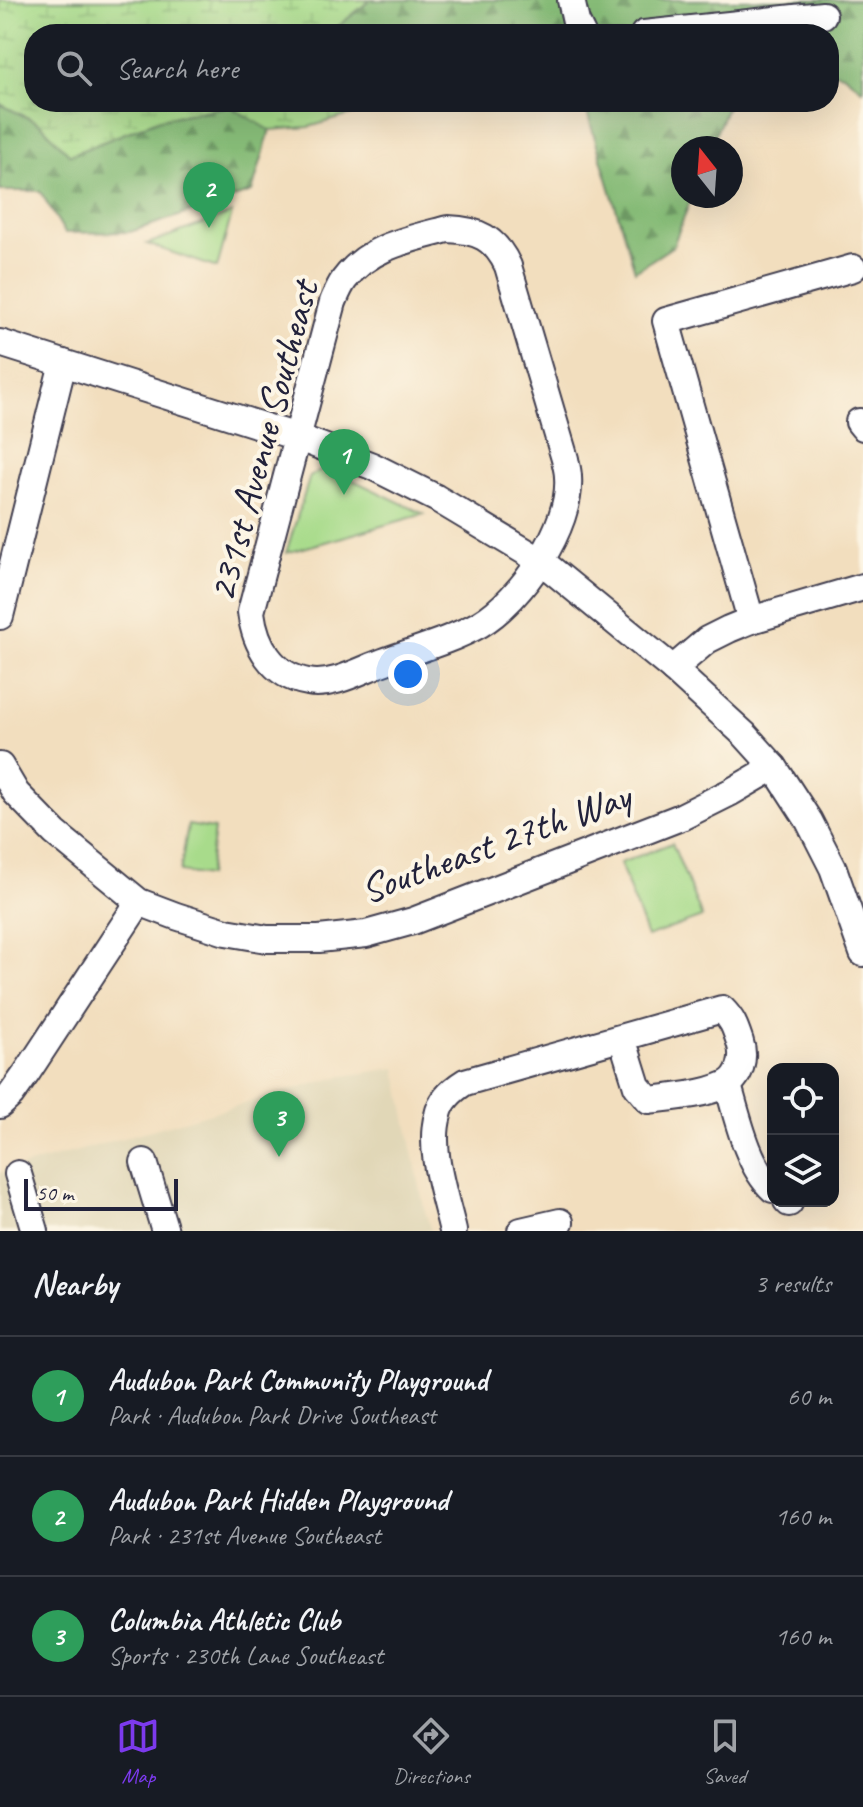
<!DOCTYPE html>
<html lang="en">
<head>
<meta charset="utf-8">
<style>
  body { margin:0; font-family:Caveat,sans-serif; background:#20242c; color:#f1f3f6 }
  .controls { position:absolute; right:24px; bottom:24px; display:grid; overflow:hidden; border-radius:16px; box-shadow:0 8px 32px #0002 }
  .controls button { width:72px; height:72px; display:grid; place-items:center; padding:0; border:0; border-bottom:2px solid #363941; background:#171b24; color:#f1f3f6; font:40px sans-serif }
  .compass { position:absolute; left:671px; top:136px; width:72px; height:72px; border-radius:50%; background:#171b24; box-shadow:0 8px 32px #0002; rotate:343deg }
  .scale { position:absolute; left:24px; bottom:20px; width:154px; box-sizing:border-box; padding-left:8px; border:4px solid #22223b; border-top:0; font-size:22px; line-height:28px; white-space:nowrap; color:#22223b; -webkit-text-stroke:6px #fcf5e5; paint-order:stroke }
  .you { position:absolute; left:408px; top:674px; width:28px; height:28px; margin:-20px; border:6px solid #fff; border-radius:50%; background:#1a73e8; box-shadow:0 0 0 12px #1a73e833 }
  .badge { display:grid; place-items:center; width:52px; height:52px; border-radius:50%; background:#7c3aed; color:#fff; font-size:26px; font-weight:700 }
  .pin { position:absolute; translate:-50% -66px; filter:drop-shadow(0 2px 4px #0008) }
  .pin::after { content:''; position:absolute; top:42px; width:28px; height:24px; background:inherit; clip-path:polygon(0 0,100% 0,50% 100%) }
  .list { margin:0; padding:0; list-style:none }
  h2 { display:flex; justify-content:space-between; align-items:center; height:104px; margin:0; padding:0 32px; font-size:34px }
  h2 small { font-size:26px; font-weight:400; color:#9ea1a6 }
  .list li { display:grid; grid-template-columns:52px 1fr auto; gap:24px; align-items:center; box-sizing:border-box; height:120px; padding:0 32px; border-top:2px solid #363941 }
  .list b { display:block; font-size:30px; white-space:nowrap }
  .list p { margin:0; font-size:26px; white-space:nowrap; color:#9ea1a6 }
  .list em { font-size:26px; font-style:normal; color:#9ea1a6 }
  .icon { flex:none; width:44px; height:44px; fill:none; stroke:currentColor; stroke-width:2; stroke-linecap:round; stroke-linejoin:round }
  .map { position:relative; flex:none; width:863px; height:1231px; overflow:hidden }
  .search { position:absolute; background:#171b24; box-shadow:0 8px 32px #0002; left:24px; right:24px; top:24px; height:88px; display:flex; align-items:center; gap:20px; box-sizing:border-box; padding:0 28px; border-radius:32px; color:#9ea1a6; font-size:30px }
  .sheet { height:464px; background:#171b24 }
  nav { display:flex; justify-content:space-around; align-items:center; box-sizing:border-box; height:112px; border-top:2px solid #363941; background:#171b24; font-size:22px; color:#9ea1a6 }
  nav a { display:grid; justify-items:center; gap:4px }
  nav .on { color:#7c3aed }
  .map>svg:first-child { display:block }
  .built { fill:#e1d7b7 }
  .forest { fill:url(#forest-firs); stroke:#546e59; stroke-width:2 }
  .wetland { fill:url(#wetland-marsh); stroke:#657e63; stroke-width:2 }
  .green { fill:#a8db8b; stroke:#657e63; stroke-width:2 }
  .lines { fill:none; stroke-linecap:round; stroke-linejoin:round }
  .minor-casing { stroke:#413e4f; stroke-width:30 }
  .minor { stroke:#fff; stroke-width:26 }
  .labels { text-anchor:middle; stroke-width:8; stroke-linejoin:round; paint-order:stroke }
  .street-label { font-size:40px; fill:#22223b; stroke:#fcf5e5 }
</style>
</head>
<body>
<div class="map">
<svg width="863" height="1231" viewBox="0 0 863 1231">
  <defs>
    <pattern id="forest-firs" width="22" height="20" patternUnits="userSpaceOnUse" patternTransform="scale(2)"><rect width="22" height="20" fill="#86bb77"/><path d="M5 1l3.5 6h-7zM16 11l3.5 6h-7z" fill="#6d9863"/></pattern>
    <pattern id="wetland-marsh" width="20" height="14" patternUnits="userSpaceOnUse" patternTransform="scale(2)"><rect width="20" height="14" fill="#a8db8b"/><path d="M1 5h8M5 5V1M11 12h8M15 12V8" fill="none" stroke="#90bc79"/></pattern>
  </defs>
  <rect width="100%" height="100%" fill="#fcf5e5"/>
  <filter id="ink" filterUnits="userSpaceOnUse"><feTurbulence type="fractalNoise" baseFrequency=".0125" numOctaves="2"/><feDisplacementMap in="SourceGraphic" scale="16" xChannelSelector="R" yChannelSelector="G"/><feConvolveMatrix kernelMatrix="1 2 1 2 8 2 1 2 1" color-interpolation-filters="sRGB"/></filter>
  <filter id="wash" filterUnits="userSpaceOnUse"><feTurbulence type="fractalNoise" baseFrequency=".006" numOctaves="4" result="noise"/><feDisplacementMap in="SourceGraphic" scale="32" xChannelSelector="R" yChannelSelector="G"/><feGaussianBlur stdDeviation="1.8" result="paint"/><feColorMatrix in="noise" values="0 0 0 0 0 0 0 0 0 0 0 0 0 0 0 0 0 1.4 0 .05"/><feComposite in="paint" operator="in"/></filter>
  <g filter="url(#wash)">
    <rect width="100%" height="100%" fill="#f2debe"/>
    <!-- built -->
    <polygon class="built" points="396,1068 424,1207 431,1231 0,1231 0,1173 338,1077"/>
    <!-- forest -->
    <g class="forest">
      <polygon points="370,0 863,0 863,90 843,74 829,71 829,34 329,34"/>
      <polygon points="584,102 729,102 710,148 683,148 683,196 692,196 673,246 635,271"/>
      <polygon points="0,104 41,124 70,155 160,119 229,106 270,130 252,192 130,232 65,233 40,191 0,191"/>
    </g>
    <!-- wetland -->
    <polygon class="wetland" points="0,0 370,0 329,34 34,34 34,102 367,102 381,106 309,127 270,130 229,106 160,119 70,155 41,124 0,104"/>
    <!-- green -->
    <g class="green">
      <polygon points="232,213 217,268 147,244"/>
      <polygon points="327,468 328,468 424,514 286,553 310,476"/>
      <polygon points="188,825 214,829 208,876 180,872"/>
      <polygon points="672,843 702,917 647,937 620,863"/>
    </g>
  </g>
  <g filter="url(#ink)">
    <g class="lines">
      <defs>
        <g id="minor">
          <polyline points="571,0 576,22 582,34"/>
          <polyline points="644,34 823,15"/>
          <path d="M448 229C478 230 495 238 508 266L565 459C566 465 568 471 568 477 572 526 521 600 480 624 450 641 415 650 383 662 361 670 332 687 308 682 272 676 255 644 251 612L333 302C336 295 339 287 344 280 369 246 410 239 448 229Z"/>
          <polyline points="0,343 297,437 372,466 436,498 541,561 673,669 745,735 774,767 809,821 833,868 863,953"/>
          <polyline points="859,422 863,427"/>
          <polyline points="0,616 63,363"/>
          <polyline points="751,620 666,321 853,268"/>
          <polyline points="673,669 707,640 729,629 751,620 863,587"/>
          <polyline points="0,766 16,793 55,833 139,902 176,916 226,932 267,939 319,939 366,934 413,921 681,817 731,792 774,767"/>
          <path d="M728 1085C737 1116 748 1167 773 1189"/>
          <polyline points="0,1105 11,1095 26,1074 139,902"/>
          <polyline points="144,1162 165,1231"/>
          <polyline points="18,1174 35,1231"/>
          <polyline points="787,1201 789,1203"/>
          <path d="M453 1231C445 1196 428 1150 438 1115 441 1100 452 1090 465 1082L722 1009C733 1020 735 1027 740 1042 745 1057 741 1078 725 1085 703 1095 673 1097 649 1100L637 1086 622 1038"/>
          <polyline points="521,1231 560,1222"/>
        </g>
      </defs>
      <!-- minor casing -->
      <use href="#minor" class="minor-casing"/>
      <!-- minor -->
      <use href="#minor" class="minor"/>
    </g>
  </g>
  <g class="labels">
    <!-- street labels -->
    <g class="street-label">
      <text transform="translate(262 441) rotate(-75)" y="14">231st Avenue Southeast</text>
      <text transform="translate(495 842) rotate(-20)" y="14">Southeast 27th Way</text>
    </g>
  </g>
</svg>
<div class="controls">
<button><svg class="icon" aria-label="locate" viewBox="0 0 24 24"><circle cx="12" cy="12" r="6"/><path d="M12 2v4M12 18v4M2 12h4M18 12h4"/></svg></button>
<button><svg class="icon" aria-label="layers" viewBox="0 0 24 24"><path d="M12 4l9 5-9 5-9-5zM3 14l9 5 9-5"/></svg></button>
</div>
<svg class="compass" viewBox="-18 -18 36 36"><path d="M0-13l5 13h-10z" fill="#e53935"/><path d="M0 13l5-13h-10z" fill="#9ea1a6"/></svg>
<div class="scale">50 m</div>
<div class="you"></div>
<div class="pin badge" style="left:344px;top:495px;background:#2e9e5b">1</div>
<div class="pin badge" style="left:209px;top:228px;background:#2e9e5b">2</div>
<div class="pin badge" style="left:279px;top:1157px;background:#2e9e5b">3</div>
<div class="search"><svg class="icon" aria-label="search" viewBox="0 0 24 24"><circle cx="10" cy="10" r="6"/><path d="M15 15l6 6"/></svg>Search here</div>
</div>
<section class="sheet">
<h2>Nearby<small>3 results</small></h2>
<ul class="list">
<li><span class="badge" style="background:#2e9e5b">1</span><div><b>Audubon Park Community Playground</b><p>Park · Audubon Park Drive Southeast</p></div><em>60 m</em></li>
<li><span class="badge" style="background:#2e9e5b">2</span><div><b>Audubon Park Hidden Playground</b><p>Park · 231st Avenue Southeast</p></div><em>160 m</em></li>
<li><span class="badge" style="background:#2e9e5b">3</span><div><b>Columbia Athletic Club</b><p>Sports · 230th Lane Southeast</p></div><em>160 m</em></li>
</ul>
</section>
<nav>
<a class="on"><svg class="icon" aria-label="map" viewBox="0 0 24 24"><path d="M3 6l6-2 6 2 6-2v14l-6 2-6-2-6 2zM9 4v14M15 6v14"/></svg>Map</a>
<a><svg class="icon" aria-label="directions" viewBox="0 0 24 24"><path d="M12 3l9 9-9 9-9-9zM9 14v-3h6M13 9l2 2-2 2"/></svg>Directions</a>
<a><svg class="icon" aria-label="saved" viewBox="0 0 24 24"><path d="M7 4h10v16l-5-4-5 4z"/></svg>Saved</a>
</nav>
</body>
</html>
